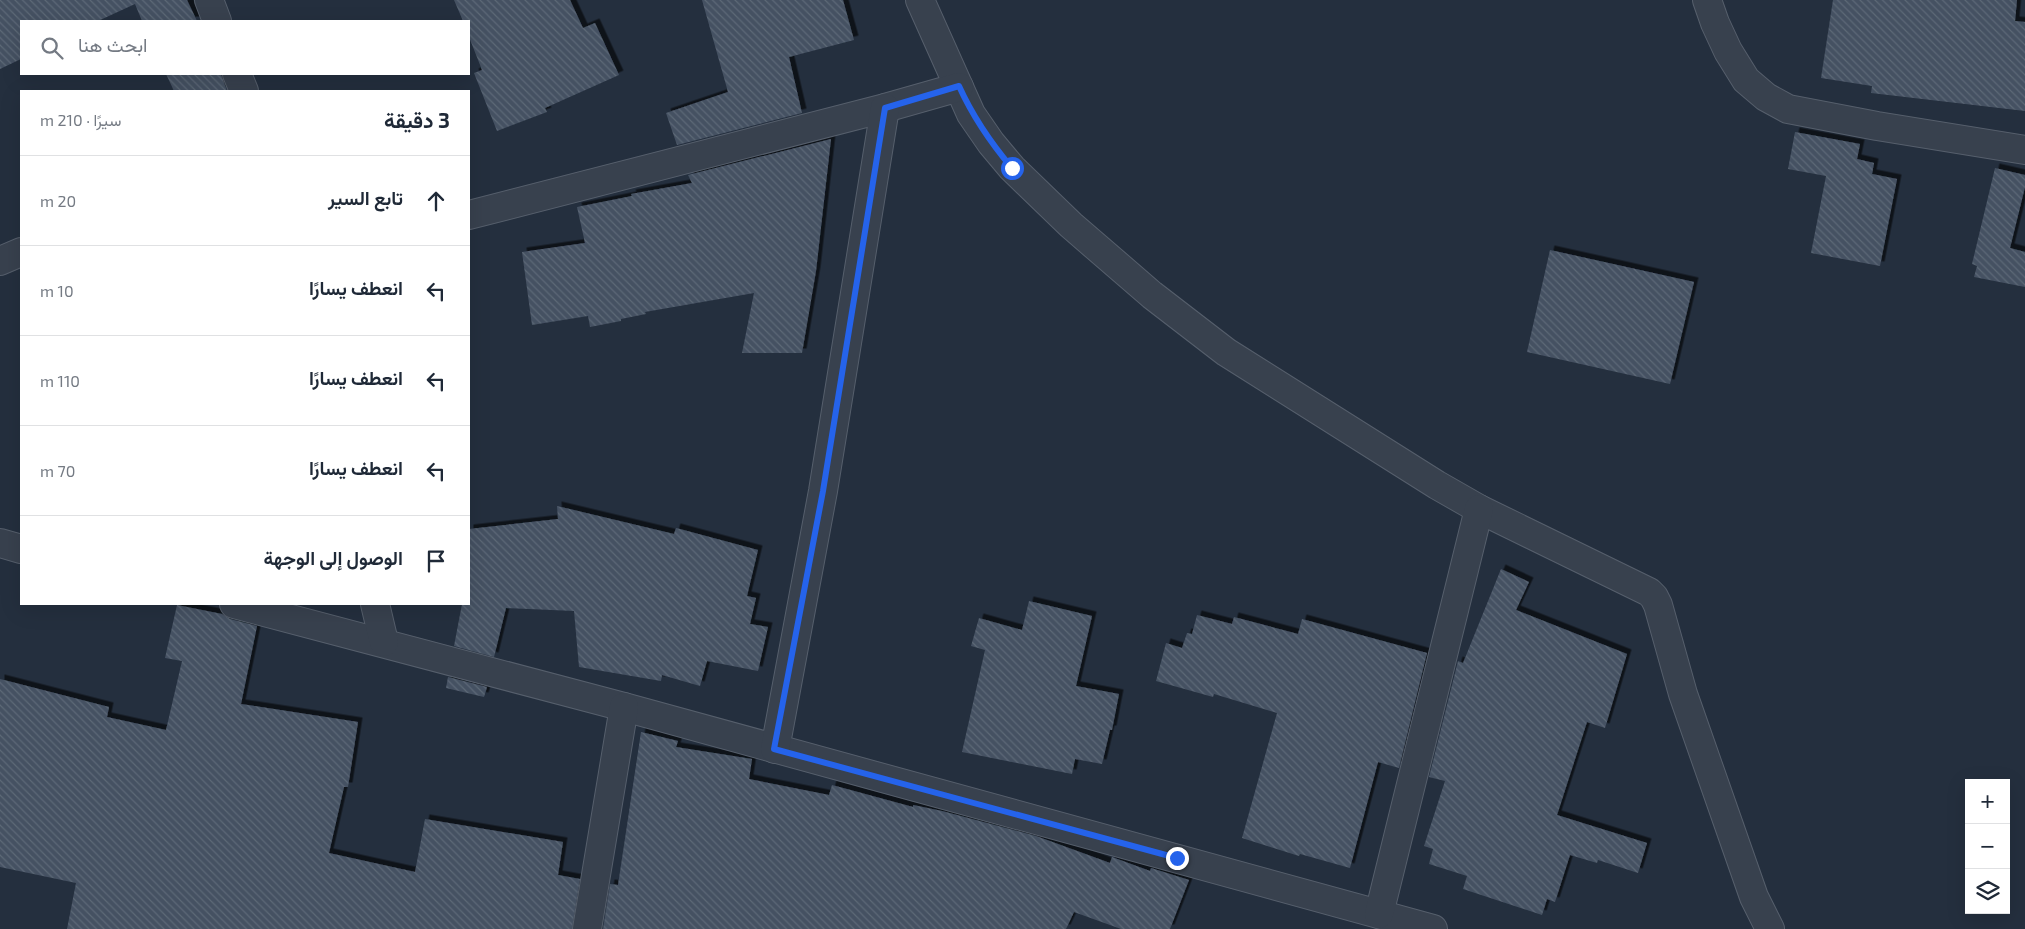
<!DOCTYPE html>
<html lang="ar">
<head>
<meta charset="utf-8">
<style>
  body { margin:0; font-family:"Exo 2",Vazirmatn,sans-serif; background:#f6f6f7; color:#1f2937; direction:rtl }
  .controls { position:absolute; right:15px; bottom:15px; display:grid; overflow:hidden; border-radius:0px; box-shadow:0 5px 20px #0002 }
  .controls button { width:45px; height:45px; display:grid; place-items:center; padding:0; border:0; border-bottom:1px solid #e0e1e3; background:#fff; color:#1f2937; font:25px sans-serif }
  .stop { position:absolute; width:15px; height:15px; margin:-11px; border:4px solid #2563eb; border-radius:50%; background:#fff }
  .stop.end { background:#2563eb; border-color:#fff; box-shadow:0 1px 5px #0008 }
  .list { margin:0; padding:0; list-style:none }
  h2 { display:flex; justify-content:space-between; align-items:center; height:65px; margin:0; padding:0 20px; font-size:21px }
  h2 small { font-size:16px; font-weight:400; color:#747a83 }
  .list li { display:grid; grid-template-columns:32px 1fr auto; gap:15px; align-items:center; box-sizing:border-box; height:90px; padding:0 20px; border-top:1px solid #e0e1e3 }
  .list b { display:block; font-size:19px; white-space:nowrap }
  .list em { font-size:16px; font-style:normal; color:#747a83 }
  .icon { flex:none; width:28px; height:28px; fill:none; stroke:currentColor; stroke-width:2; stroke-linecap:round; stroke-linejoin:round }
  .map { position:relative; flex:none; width:2025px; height:929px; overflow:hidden; direction:ltr }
  .search { position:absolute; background:#fff; box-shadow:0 5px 20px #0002; left:20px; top:20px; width:450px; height:55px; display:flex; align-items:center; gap:12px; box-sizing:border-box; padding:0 18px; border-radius:0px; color:#747a83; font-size:19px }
  .panel { position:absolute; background:#fff; box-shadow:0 5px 20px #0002; left:20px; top:90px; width:450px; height:515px; border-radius:0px; direction:rtl }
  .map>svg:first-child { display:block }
  .building { fill:url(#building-back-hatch); filter:url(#shadow) }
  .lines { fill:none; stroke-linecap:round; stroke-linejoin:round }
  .street-casing { stroke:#565f6c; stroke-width:30 }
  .street { stroke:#38414e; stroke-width:28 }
  .route { stroke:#2563eb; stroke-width:6 }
</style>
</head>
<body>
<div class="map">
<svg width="2025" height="929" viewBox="0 0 2025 929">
  <defs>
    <pattern id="building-back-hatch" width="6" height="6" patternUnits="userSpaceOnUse" patternTransform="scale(1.25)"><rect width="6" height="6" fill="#455162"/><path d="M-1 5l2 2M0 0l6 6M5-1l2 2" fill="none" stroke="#5d6877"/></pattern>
    <filter id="shadow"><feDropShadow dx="4.5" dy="-4.5" stdDeviation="0" flood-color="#0009"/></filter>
  </defs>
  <rect width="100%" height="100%" fill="#242f3e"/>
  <!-- building -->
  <g class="building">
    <polygon points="0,0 187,0 197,21 142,21 135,4 98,21 21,21 21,59 0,69"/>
    <polygon points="454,0 570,0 583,28 595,23 619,75 545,108 547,112 497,131 474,73 482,70 469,37 469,21 463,21"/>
    <polygon points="702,0 843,0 854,40 789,57 802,113 677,145 666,113 728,92"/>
    <polygon points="1833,0 2017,0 2015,21 2025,22 2025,111 1871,93 1872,86 1821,78"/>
    <polygon points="166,74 221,74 227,91 174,91"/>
    <polygon points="1795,132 1860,144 1857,159 1874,163 1872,174 1897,179 1880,266 1811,253 1826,176 1788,169"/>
    <polygon points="831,139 816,271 802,353 742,353 754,293 645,312 646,314 621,319 621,321 590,327 588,316 532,325 522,252 585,243 577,207 632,196 631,194 692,183 688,175"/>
    <polygon points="1995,168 2025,175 2025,187 2010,248 2025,252 2025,287 1974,277 1977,266 1972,264"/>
    <polygon points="1550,250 1694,282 1670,384 1527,352"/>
    <polygon points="557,506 674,534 676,528 758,550 747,596 756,598 750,624 768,627 758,671 707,661 700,686 662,675 661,681 579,667 574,611 506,608 494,657 454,646 462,604 469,604 469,529 558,519"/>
    <polygon points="1501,569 1529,582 1516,610 1627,654 1605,728 1587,722 1557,815 1647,843 1638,873 1598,860 1597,863 1570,855 1555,902 1547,899 1542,915 1463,889 1467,876 1429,864 1433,849 1424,846 1445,781 1429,777 1458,661 1463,663"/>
    <polygon points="1029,601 1092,616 1076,686 1119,694 1112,730 1110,730 1102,764 1075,759 1072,774 962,752 985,650 971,646 979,618 1022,630"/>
    <polygon points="177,605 222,614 230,619 257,626 241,704 358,722 348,787 344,787 329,853 415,872 425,819 563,842 558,875 580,879 572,929 67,929 76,883 0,867 0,679 109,707 107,717 166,730 182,661 165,658"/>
    <polygon points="1197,615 1232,624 1234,617 1298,634 1302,619 1427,653 1399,768 1378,762 1350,868 1300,854 1299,856 1242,838 1277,713 1214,694 1213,697 1156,681 1166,643 1182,648 1187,633 1192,634"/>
    <polygon points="448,677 487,687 484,697 446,688"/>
    <polygon points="641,732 678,741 676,747 752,759 749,779 829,795 832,785 913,807 913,805 942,811 1036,836 1110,863 1112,857 1150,871 1151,868 1189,880 1170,929 1121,929 1074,912 1066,929 603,929 610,884 618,885"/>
  </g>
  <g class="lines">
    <defs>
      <g id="street">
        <polyline points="209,0 217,21"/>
        <polyline points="920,0 971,114 991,143 1012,168 1071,225 1152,295 1226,352 1437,485 1479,509 1649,592 1654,597 1658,605 1683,694 1754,897 1770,929"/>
        <polyline points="1707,0 1715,23 1728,51 1746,80 1766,97 1788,109 1877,126 2025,150"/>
        <polyline points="237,74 244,91"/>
        <polyline points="469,215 885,108 959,87"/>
        <polyline points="0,261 21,252"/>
        <polyline points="0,543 21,549"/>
        <polyline points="234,604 624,707 1433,929"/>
        <polyline points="375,604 384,642"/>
        <polyline points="775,749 823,491 885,108"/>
        <polyline points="1379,914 1479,509"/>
        <polyline points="587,929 624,707"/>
      </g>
    </defs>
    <!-- street casing -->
    <use href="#street" class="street-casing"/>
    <!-- street -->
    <use href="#street" class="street"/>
  </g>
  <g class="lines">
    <!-- route -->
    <path class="route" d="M1012 168C990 142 973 117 959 86L885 108 823 491 774 749 1177 858"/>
  </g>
</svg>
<div class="controls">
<button>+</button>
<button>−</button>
<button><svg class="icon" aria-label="layers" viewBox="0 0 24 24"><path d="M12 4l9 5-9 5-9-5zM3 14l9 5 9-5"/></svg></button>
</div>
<div class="stop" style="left:1012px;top:168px"></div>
<div class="stop end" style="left:1177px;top:858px"></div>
<div class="search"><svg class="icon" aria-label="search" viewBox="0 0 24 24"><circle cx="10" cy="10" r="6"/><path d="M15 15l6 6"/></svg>ابحث هنا</div>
<section class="panel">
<h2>3 دقيقة<small>سيرًا · 210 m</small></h2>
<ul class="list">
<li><svg class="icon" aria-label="ahead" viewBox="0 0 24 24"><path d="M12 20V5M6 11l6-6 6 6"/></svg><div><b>تابع السير</b></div><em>20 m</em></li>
<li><svg class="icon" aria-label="left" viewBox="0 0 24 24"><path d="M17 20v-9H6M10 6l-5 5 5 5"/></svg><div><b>انعطف يسارًا</b></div><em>10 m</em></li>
<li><svg class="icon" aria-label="left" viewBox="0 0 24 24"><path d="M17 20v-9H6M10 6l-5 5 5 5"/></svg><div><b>انعطف يسارًا</b></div><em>110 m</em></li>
<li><svg class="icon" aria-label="left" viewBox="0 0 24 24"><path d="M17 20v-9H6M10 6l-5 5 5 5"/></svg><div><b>انعطف يسارًا</b></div><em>70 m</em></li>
<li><svg class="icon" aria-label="arrive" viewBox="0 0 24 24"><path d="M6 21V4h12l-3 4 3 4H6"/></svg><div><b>الوصول إلى الوجهة</b></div></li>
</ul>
</section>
</div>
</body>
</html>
